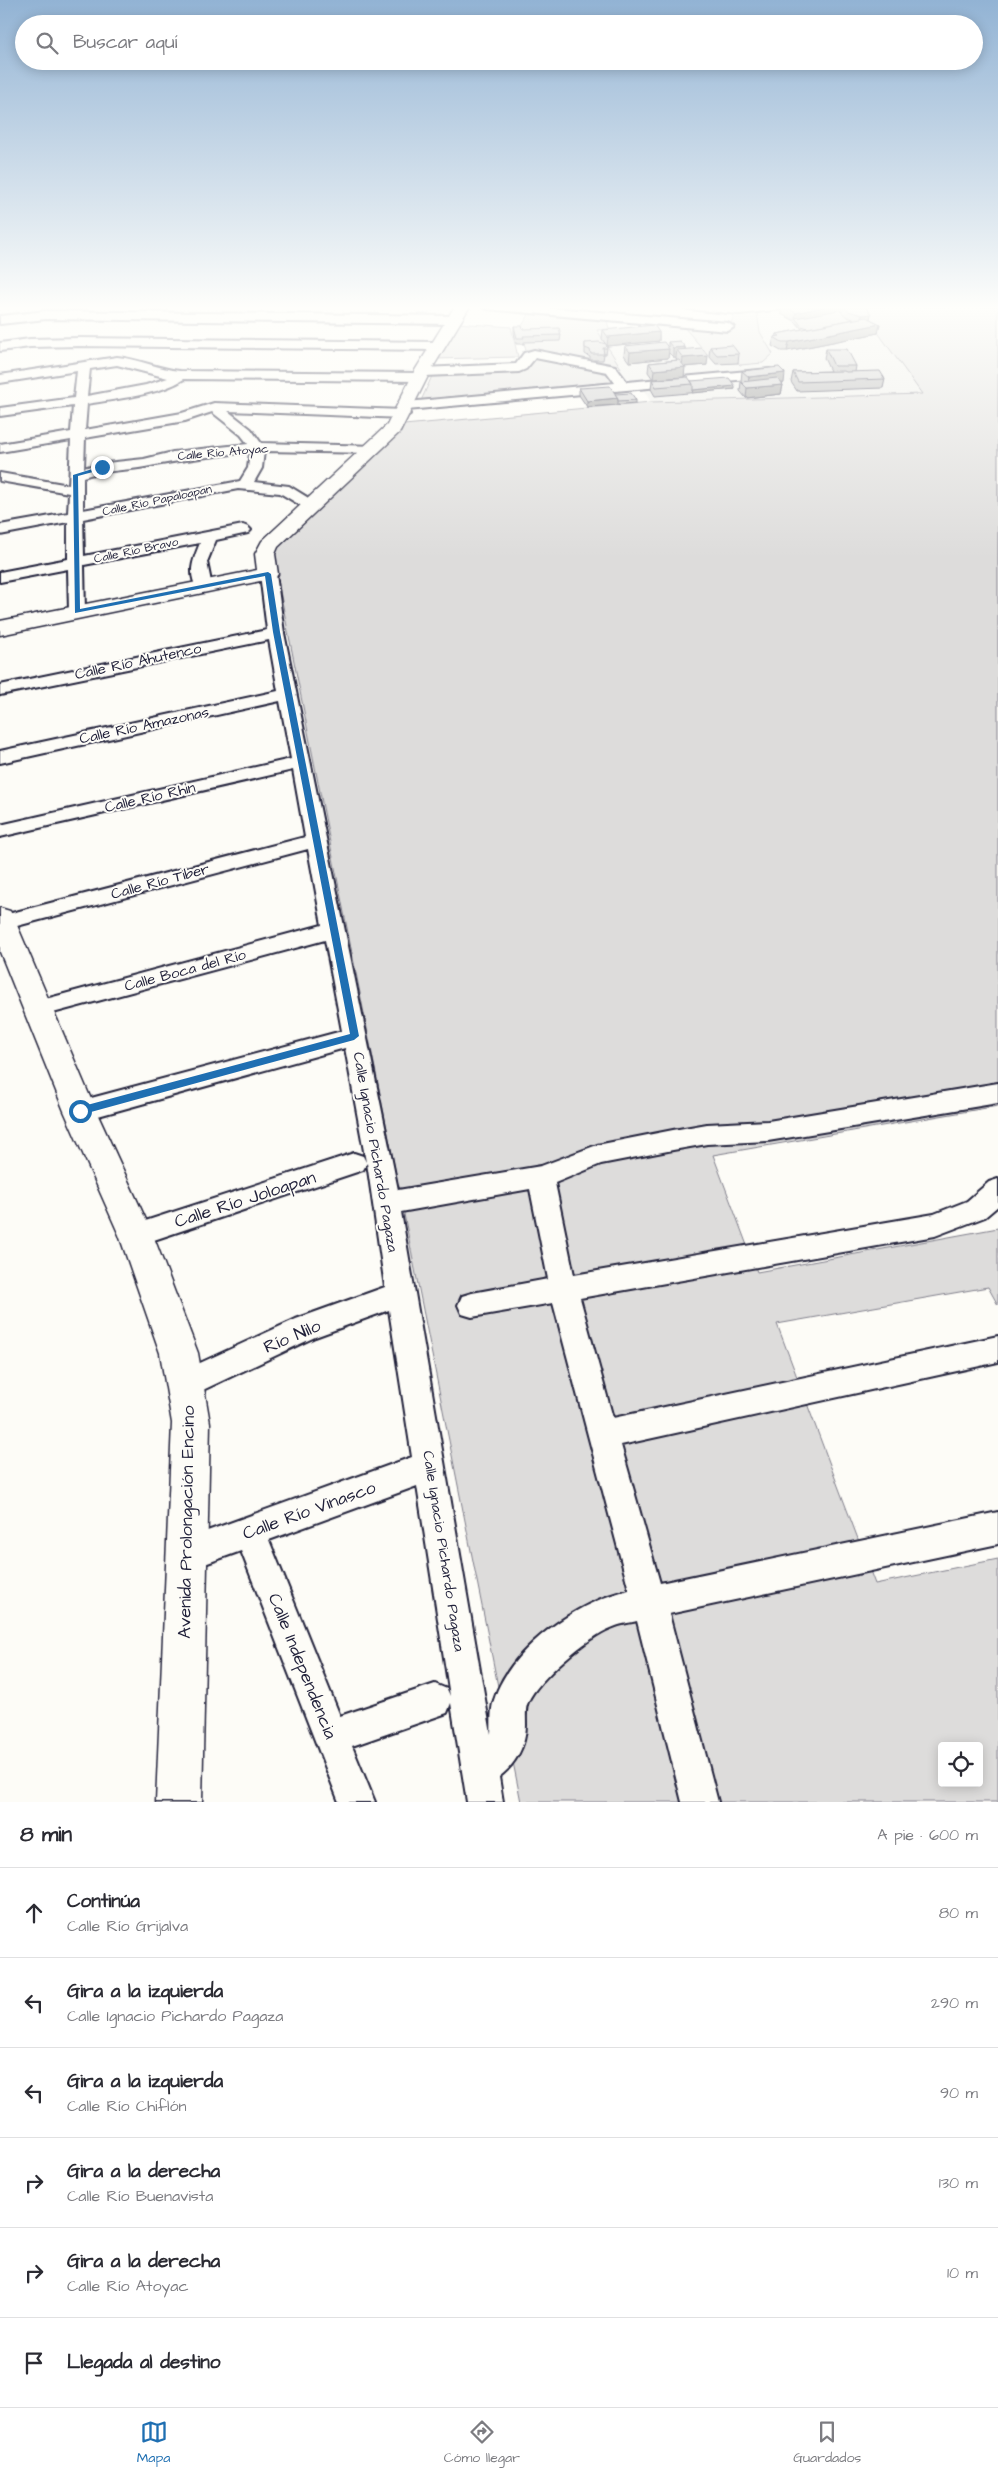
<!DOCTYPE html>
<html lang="es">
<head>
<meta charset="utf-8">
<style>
  body { margin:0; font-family:"Architects Daughter",sans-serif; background:#f7f7f7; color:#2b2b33 }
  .controls { position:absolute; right:15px; bottom:15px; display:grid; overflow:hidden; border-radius:5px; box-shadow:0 2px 12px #0003 }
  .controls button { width:45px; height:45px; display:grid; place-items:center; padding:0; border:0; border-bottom:1px solid #e1e1e2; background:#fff; color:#2b2b33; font:25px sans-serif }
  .stop { position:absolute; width:15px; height:15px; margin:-11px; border:4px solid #1f6fb2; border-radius:50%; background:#fff }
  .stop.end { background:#1f6fb2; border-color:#fff; box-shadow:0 1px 5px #0008 }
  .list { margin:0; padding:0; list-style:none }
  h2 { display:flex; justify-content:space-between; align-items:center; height:65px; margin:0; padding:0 20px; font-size:21px }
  h2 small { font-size:16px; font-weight:400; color:#7c7c81 }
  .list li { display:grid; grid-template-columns:32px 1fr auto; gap:15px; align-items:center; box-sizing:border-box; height:90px; padding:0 20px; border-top:1px solid #e1e1e2 }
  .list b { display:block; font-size:19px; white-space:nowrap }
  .list p { margin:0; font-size:16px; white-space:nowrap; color:#7c7c81 }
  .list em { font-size:16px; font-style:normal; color:#7c7c81 }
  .icon { flex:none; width:28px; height:28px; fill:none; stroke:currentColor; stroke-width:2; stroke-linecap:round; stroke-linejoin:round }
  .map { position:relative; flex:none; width:998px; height:1802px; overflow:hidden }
  .search { position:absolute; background:#fff; box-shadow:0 2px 12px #0003; left:15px; right:15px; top:15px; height:55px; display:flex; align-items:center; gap:12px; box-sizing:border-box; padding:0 18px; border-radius:28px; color:#7c7c81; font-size:19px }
  .sheet { height:605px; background:#fff }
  nav { display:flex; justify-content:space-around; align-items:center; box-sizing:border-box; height:70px; border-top:1px solid #e1e1e2; background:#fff; font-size:14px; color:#7c7c81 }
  nav a { display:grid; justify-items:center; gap:2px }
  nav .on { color:#1f6fb2 }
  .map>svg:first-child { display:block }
  .built { fill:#ecece9 }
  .green { fill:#dddcdb; stroke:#807f8b; fill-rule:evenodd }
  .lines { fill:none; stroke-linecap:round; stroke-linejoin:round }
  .street-casing { stroke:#22223b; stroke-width:4 }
  .secondary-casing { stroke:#22223b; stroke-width:3 }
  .street { fill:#fdfcf7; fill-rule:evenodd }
  .secondary { fill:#fdfcf7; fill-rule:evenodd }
  .wall { fill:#aaaaac; stroke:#22223b }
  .shaded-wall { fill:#8b8b8c; stroke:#22223b }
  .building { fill:#c6c6c8; stroke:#22223b }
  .route { fill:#1f6fb2 }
  .labels { text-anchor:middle; stroke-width:4; stroke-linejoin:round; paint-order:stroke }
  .far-street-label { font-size:12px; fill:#22223b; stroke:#fdfcf7 }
  .street-label { font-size:15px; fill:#22223b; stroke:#fdfcf7 }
  .near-street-label { font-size:18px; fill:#22223b; stroke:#fdfcf7 }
</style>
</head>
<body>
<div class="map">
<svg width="998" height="1802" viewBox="0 0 998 1802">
  <rect width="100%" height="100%" fill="#fdfcf7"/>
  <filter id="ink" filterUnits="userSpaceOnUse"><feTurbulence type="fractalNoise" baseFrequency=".02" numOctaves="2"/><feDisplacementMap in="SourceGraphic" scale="10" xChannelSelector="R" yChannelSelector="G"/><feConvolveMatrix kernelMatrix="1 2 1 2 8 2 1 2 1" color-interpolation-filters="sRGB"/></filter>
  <g filter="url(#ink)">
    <!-- built -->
    <polygon class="built" points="805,306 859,306 923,394 651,402 643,389 782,375 745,372 629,382 597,330 669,324 683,326 709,356 773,354 760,333 757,313"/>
    <!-- green -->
    <g class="green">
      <path d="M859 306H998V1106L713 1155 757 1272 998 1228V1305L988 1287 777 1324 875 1584 998 1559V1802H521L272 551 404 425 651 402 922 394ZM942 1746H979V1783H942Z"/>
      <polygon points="530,313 607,320 609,329 597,330 621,368 526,350 520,329"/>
      <polygon points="757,313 760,332 773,354 763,363 740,365 731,355 709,356 683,326 730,331 733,315"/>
      <polygon points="457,323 511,327 518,357 435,359"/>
      <polygon points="530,356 608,372 618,386 420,403 432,376 522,370"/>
    </g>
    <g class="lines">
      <defs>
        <g id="street">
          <polygon points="481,306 531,306 728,323 734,327 728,331 487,309"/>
          <polygon points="682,306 789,306 783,309 739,314 688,309"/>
          <polygon points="46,311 455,316 461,320 455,324 46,319 0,324 0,316"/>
          <polygon points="79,338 437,342 443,346 437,350 79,346 30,347 0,351 0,343 30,339"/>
          <path d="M534 350 615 366 627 382 770 369 776 373 770 377 407 410 400 406 407 402 615 383 607 372 535 358 526 369 519 372 424 376 423 380 419 381 184 379C160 395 115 399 87 404L85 430 182 413 214 403 403 410 410 414 403 418 228 411 251 429 261 443 377 446 379 449 372 453 264 451 262 468 254 482 289 486 315 502 317 505 315 508H305L280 493 238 489 83 519 84 556 243 525 248 527 251 530 248 533 216 540 207 562 212 587 210 590H198C187 574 193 560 200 543L84 565 85 612 83 616H71L69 612 68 569 0 582V572L68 559V522L0 535V525L68 513 69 493 0 481V473L69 485 71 440 0 452V444L71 432 73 406 0 416V408L74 398 77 371 0 383V375L117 357C139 359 158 369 180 371L417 373 418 369 422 368 516 364 524 353ZM117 365 168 378 146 385 87 396 90 369ZM212 412 241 435 248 444 173 452 144 459 97 464 84 468 85 438 185 421ZM250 452 248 468 240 481 83 510V477C104 470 124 471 145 467 180 460 214 456 250 452Z"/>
          <path d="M268 569 276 574 284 633 398 1190 541 1166 597 1145 673 1130 707 1124 768 1121 998 1083V1103L768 1141 707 1144 673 1150 601 1164 555 1183 574 1275 934 1214 967 1201 989 1182 998 1179V1206L985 1217 935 1236 580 1298 613 1418 998 1336V1362L621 1445 660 1583 998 1512V1544L669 1614 718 1802H682L637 1621C629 1623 619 1624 611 1628 588 1637 538 1679 528 1702 525 1708 526 1717 526 1725 526 1746 515 1765 499 1777L503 1802H467L451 1703 447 1713 352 1746 375 1802H339L241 1551 188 1570 177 1565 172 1554 177 1543 188 1538 412 1457 389 1310 315 1337 186 1398 176 1394 171 1384 176 1374 296 1319 385 1287 367 1163 363 1170 136 1246 127 1243 123 1235 127 1227 354 1153 363 1156 366 1162 345 1048 80 1121 71 1118 68 1111 71 1104 80 1101 342 1031 325 940 38 1017 30 1015 26 1009 30 1003 38 1001 322 925 308 849 2 930H0V916L305 837 293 770 0 837V825L291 759 280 701 0 763V751L278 691 269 640 0 695V685L267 630 260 574ZM530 1189 548 1279 472 1293 462 1296 458 1305 462 1314 472 1317 553 1303 629 1590C578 1601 510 1648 494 1700 490 1711 492 1723 491 1734L401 1212ZM417 1486 450 1696 447 1689 435 1684 340 1716 269 1540Z"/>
        </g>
        <g id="secondary">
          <polygon points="455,306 470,306 430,372 400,432 278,547 275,554 278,574 275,578 0,635 0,621 257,570 255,554 262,541 387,425 414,372"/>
          <polygon points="0,908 10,911 14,918 96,1111 153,1235 198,1353 210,1423 202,1802 156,1802 172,1423 160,1353 119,1235 64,1111 0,952"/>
        </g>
      </defs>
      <!-- street casing -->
      <use href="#street" class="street-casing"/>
      <!-- secondary casing -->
      <use href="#secondary" class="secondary-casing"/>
      <!-- street -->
      <use href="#street" class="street"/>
      <!-- secondary -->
      <use href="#secondary" class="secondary"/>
    </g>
    <!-- wall -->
    <g class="wall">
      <polygon points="782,306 865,306 871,314 870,319 880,324 878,333 787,351 781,351 772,346 774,337 776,336 777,334 802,329 795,321 781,314"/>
      <polygon points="514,326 523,329 561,335 560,341 524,342 524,344 516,344 514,332"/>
      <polygon points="603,330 659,332 659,341 607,346 602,339"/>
      <polygon points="668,342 685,347 685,349 707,365 684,367 684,377 653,379 648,372 649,363 677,360 676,359 676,357 673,357 669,353 668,358 629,362 624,355 625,346 668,347"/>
      <polygon points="585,343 607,348 606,354 604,354 603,360 590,360 590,357 585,354"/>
      <polygon points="710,347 739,354 738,363 716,364 709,356"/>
      <polygon points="826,349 856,366 855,372 885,379 883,388 797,391 791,382 793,372 830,371 824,358"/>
      <polygon points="742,371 784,383 781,383 783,385 781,394 746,398 740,391 741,382 742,382 741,381"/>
      <polygon points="652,380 691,381 735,389 655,396 651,389"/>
      <polygon points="579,388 615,394 636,400 636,403 587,407 579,395"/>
    </g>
    <!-- shaded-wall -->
    <g class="shaded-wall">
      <polygon points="828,306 842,306 842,312 795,318 796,313"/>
      <polygon points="871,314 869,322 860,324 862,315"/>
      <polygon points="880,324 878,333 787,351 789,342"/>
      <polygon points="659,332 659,341 607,346 608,337"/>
      <polygon points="685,347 685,356 677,350 676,357 673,357 673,348"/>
      <polygon points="669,349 668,358 629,362 630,352"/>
      <polygon points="708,356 707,365 682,367 683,358"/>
      <polygon points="685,367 684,377 653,379 654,370"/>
      <polygon points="785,373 784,383 747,387 749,377"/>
      <polygon points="783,385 781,394 746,398 747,388"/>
      <polygon points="735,386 735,389 692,393 693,390"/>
      <polygon points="618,398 618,405 587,407 587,401"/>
    </g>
    <!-- building -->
    <g class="building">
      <polygon points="785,306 828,306 796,313"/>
      <polygon points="842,306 865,306 871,314 862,315 848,311"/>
      <polygon points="839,310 847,317 854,319 808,328 802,326 795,318"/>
      <polygon points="866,317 880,324 789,342 782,342 774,337 780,336 777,334"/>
      <polygon points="654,325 659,332 608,337 603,330"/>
      <polygon points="514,326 522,326 523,329 559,328 561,335 523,336 524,338 517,338"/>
      <polygon points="680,341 685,347 673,348 668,342"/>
      <polygon points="599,342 606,344 607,348 603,348 604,354 591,354 590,350 585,348 585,343"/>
      <polygon points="664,342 669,349 630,352 625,346"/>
      <polygon points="732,345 739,354 717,355 710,347"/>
      <polygon points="702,348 708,356 683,358 677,350"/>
      <polygon points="826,349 847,349 856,366 834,366"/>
      <polygon points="679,360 685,367 654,370 649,363"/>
      <polygon points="779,367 785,373 749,377 742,371"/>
      <polygon points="844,371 846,372 880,371 885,379 798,382 793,372"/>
      <polygon points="688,377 693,384 656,387 652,380"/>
      <polygon points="729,378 735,386 693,390 693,384 691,381"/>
      <polygon points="777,378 783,385 747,388 741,382"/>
      <polygon points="610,386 618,398 587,401 579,388"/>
      <polygon points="631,393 636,400 618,401 618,398 615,394"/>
    </g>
  </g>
  <!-- sky -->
  <linearGradient id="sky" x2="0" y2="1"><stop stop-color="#92b3d4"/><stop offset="0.55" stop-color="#fefefb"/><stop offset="1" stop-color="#fefefb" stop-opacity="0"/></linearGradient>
  <rect width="998" height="559" fill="url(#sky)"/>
  <!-- route -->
  <polygon class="route" points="102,466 104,469 78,476 80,609 268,572 271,574 280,632 359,1036 354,1040 80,1115 76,1114 76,1108 350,1034 273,632 265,576 75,613 73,475"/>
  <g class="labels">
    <!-- far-street labels -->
    <g class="far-street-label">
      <text transform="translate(223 452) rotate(-5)" y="4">Calle Río Atoyac</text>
      <text transform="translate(157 500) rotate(-12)" y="4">Calle Río Papaloapan</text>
      <text transform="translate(136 550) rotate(-12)" y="4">Calle Río Bravo</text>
    </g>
    <!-- street labels -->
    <g class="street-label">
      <text transform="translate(138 661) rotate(-12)" y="5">Calle Río Ahutenco</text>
      <text transform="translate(144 725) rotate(-12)" y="5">Calle Río Amazonas</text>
      <text transform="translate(150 797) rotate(-13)" y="5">Calle Río Rhin</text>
      <text transform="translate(160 881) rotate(-15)" y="5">Calle Río Tiber</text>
      <text transform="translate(185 970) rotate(-15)" y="5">Calle Boca del Río</text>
      <text transform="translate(376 1152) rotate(80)" y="5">Calle Ignacio Pichardo Pagaza</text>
      <text transform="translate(444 1551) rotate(81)" y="5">Calle Ignacio Pichardo Pagaza</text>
    </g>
    <!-- near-street labels -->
    <g class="near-street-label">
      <text transform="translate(245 1199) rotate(-18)" y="6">Calle Río Joloapan</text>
      <text transform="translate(292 1336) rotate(-23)" y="6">Río Nilo</text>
      <text transform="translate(309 1510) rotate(-20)" y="6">Calle Río Vinasco</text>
      <text transform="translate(186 1522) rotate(-89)" y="6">Avenida Prolongación Encino</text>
      <text transform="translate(303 1666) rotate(68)" y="6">Calle Independencia</text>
    </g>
  </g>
</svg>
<div class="controls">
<button><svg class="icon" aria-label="locate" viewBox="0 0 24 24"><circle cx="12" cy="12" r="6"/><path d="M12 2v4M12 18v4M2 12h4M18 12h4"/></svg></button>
</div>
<div class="stop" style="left:80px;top:1111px"></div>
<div class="stop end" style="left:102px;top:467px"></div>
<div class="search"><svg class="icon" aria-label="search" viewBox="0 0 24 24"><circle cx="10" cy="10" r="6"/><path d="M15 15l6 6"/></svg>Buscar aquí</div>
</div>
<section class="sheet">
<h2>8 min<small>A pie · 600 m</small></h2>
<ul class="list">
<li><svg class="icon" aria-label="ahead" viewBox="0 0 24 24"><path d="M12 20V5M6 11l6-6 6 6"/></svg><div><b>Continúa</b><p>Calle Río Grijalva</p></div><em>80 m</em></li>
<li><svg class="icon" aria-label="left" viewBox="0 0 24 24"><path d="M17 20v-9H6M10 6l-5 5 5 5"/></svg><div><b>Gira a la izquierda</b><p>Calle Ignacio Pichardo Pagaza</p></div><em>290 m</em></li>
<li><svg class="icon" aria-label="left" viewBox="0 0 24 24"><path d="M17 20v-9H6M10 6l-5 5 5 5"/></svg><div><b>Gira a la izquierda</b><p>Calle Río Chiflón</p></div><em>90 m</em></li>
<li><svg class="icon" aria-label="right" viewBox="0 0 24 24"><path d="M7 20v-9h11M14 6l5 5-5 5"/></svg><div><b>Gira a la derecha</b><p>Calle Río Buenavista</p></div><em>130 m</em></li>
<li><svg class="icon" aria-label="right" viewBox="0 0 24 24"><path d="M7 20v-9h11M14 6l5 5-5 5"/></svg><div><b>Gira a la derecha</b><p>Calle Río Atoyac</p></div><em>10 m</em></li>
<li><svg class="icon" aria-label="arrive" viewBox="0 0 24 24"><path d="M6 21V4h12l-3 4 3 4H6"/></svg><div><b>Llegada al destino</b></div></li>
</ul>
</section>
<nav>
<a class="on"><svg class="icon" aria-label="map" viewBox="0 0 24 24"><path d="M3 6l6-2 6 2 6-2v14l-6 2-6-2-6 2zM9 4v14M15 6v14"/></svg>Mapa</a>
<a><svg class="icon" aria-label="directions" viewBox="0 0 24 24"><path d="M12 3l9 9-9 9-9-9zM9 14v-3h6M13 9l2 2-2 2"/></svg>Cómo llegar</a>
<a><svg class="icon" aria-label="saved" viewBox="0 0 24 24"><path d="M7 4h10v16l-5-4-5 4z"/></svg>Guardados</a>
</nav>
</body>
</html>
